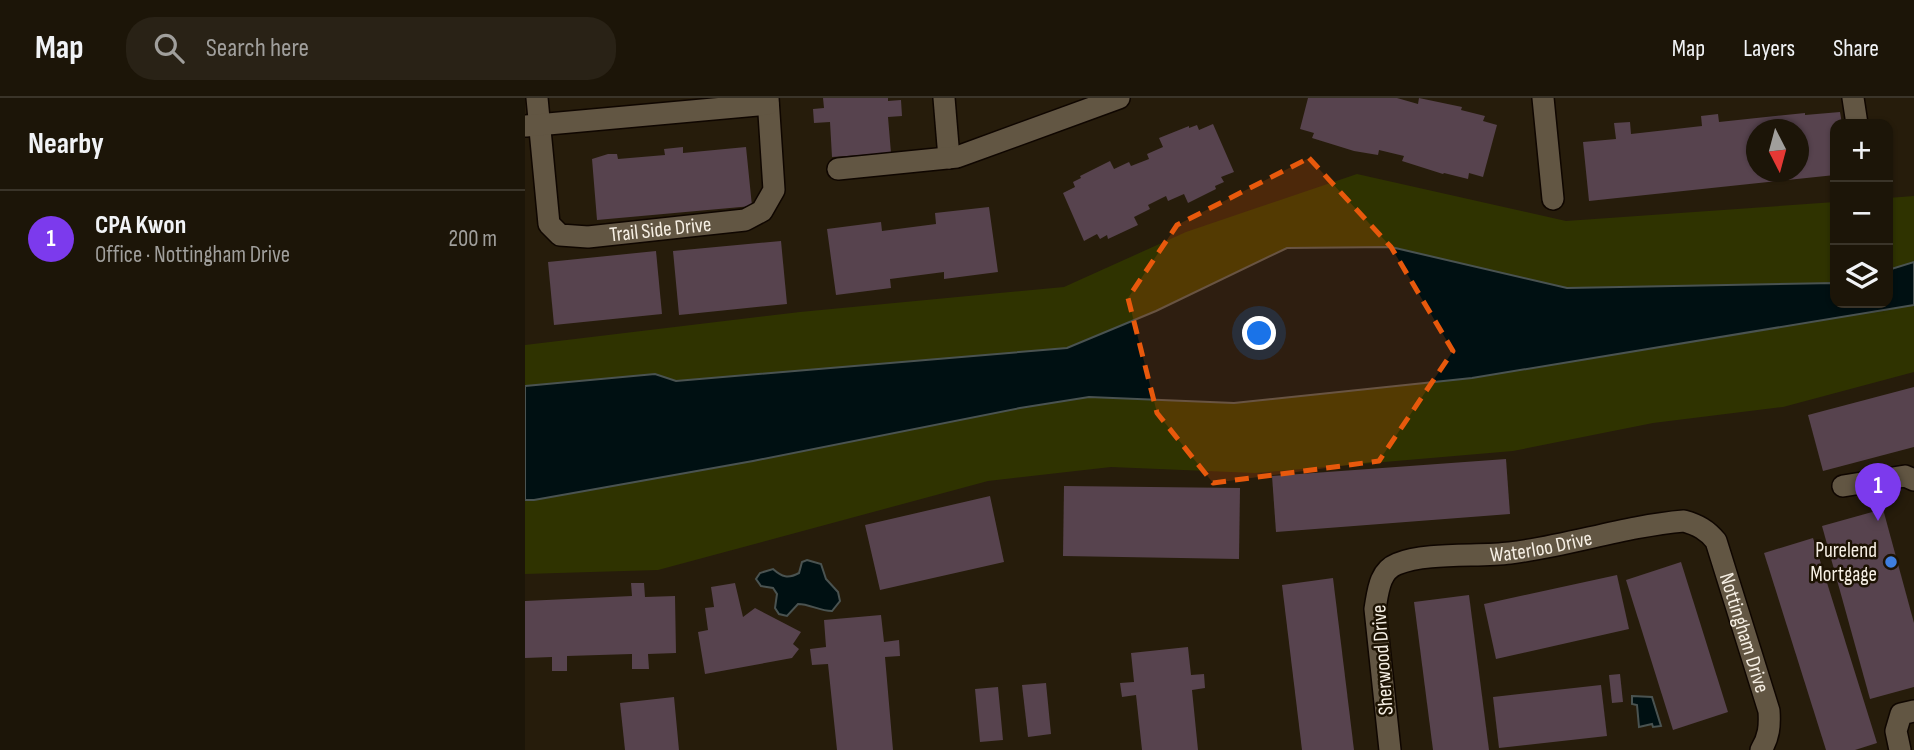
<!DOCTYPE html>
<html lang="en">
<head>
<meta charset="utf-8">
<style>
  body { margin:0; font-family:"Sofia Sans Condensed",sans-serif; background:#292216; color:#f1f3f6 }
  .controls { position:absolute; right:21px; top:21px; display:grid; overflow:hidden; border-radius:14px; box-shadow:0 2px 5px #0004 }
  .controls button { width:63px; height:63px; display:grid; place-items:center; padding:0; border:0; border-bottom:2px solid #3a3429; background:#1c1508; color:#f1f3f6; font:35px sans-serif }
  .compass { position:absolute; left:1221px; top:21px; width:63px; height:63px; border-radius:50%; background:#1c1508; box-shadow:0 2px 5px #0004; rotate:174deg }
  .you { position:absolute; left:735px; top:236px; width:24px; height:24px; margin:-18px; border:5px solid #fff; border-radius:50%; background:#1a73e8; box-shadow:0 0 0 10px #1a73e833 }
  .badge { display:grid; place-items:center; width:46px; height:46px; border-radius:50%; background:#7c3aed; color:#fff; font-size:23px; font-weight:700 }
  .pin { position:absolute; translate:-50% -58px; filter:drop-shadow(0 2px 4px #0008) }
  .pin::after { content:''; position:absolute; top:37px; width:24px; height:21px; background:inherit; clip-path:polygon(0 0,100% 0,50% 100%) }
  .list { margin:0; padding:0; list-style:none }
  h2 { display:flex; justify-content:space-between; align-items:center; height:91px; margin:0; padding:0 28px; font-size:30px }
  h2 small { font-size:23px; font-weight:400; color:#a09f9c }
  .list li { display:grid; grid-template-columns:46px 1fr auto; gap:21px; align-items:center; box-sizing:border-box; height:98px; padding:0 28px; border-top:2px solid #3a3429 }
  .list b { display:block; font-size:26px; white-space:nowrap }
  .list p { margin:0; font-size:23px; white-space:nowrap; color:#a09f9c }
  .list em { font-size:23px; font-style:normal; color:#a09f9c }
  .icon { flex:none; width:38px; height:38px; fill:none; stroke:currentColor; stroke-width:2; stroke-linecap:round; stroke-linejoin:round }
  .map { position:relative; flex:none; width:1389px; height:652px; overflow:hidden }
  header { display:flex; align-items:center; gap:42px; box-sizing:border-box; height:98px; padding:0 35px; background:#1c1508; border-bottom:2px solid #3a3429 }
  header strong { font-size:33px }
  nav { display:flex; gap:38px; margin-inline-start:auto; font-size:24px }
  .search { width:490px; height:63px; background:#292216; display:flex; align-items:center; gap:18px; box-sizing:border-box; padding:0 24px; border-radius:28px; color:#a09f9c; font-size:26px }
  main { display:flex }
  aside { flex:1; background:#1c1508 }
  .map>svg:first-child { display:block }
  .green { fill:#2f3300 }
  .water { fill:#001012; stroke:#4a5351; stroke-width:2 }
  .building { fill:#57434e; fill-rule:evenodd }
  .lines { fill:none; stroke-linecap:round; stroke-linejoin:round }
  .minor-casing { stroke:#0f0600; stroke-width:24 }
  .minor { stroke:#625643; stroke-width:21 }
  .marked { fill:#e8590c; fill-opacity:0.2; stroke:#e8590c; stroke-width:5; stroke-dasharray:14 9; stroke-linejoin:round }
  .shop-dot { fill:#3f7fe0; stroke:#1d1303; stroke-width:2.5 }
  .labels { text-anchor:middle; stroke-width:5; stroke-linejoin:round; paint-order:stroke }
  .street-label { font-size:21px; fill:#f6efe4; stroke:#1d1303 }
  .poi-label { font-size:21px; fill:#f6efe4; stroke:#1d1303; text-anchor:end }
</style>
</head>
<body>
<header>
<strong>Map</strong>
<div class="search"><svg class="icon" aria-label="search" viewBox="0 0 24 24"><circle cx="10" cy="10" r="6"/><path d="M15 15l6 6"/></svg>Search here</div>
<nav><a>Map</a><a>Layers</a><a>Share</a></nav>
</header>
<main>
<aside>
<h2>Nearby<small></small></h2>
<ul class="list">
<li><span class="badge">1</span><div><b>CPA Kwon</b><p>Office · Nottingham Drive</p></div><em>200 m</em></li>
</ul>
</aside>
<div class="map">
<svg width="1389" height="652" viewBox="0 0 1389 652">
  <rect width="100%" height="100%" fill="#261c0b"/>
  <!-- green -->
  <polygon class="green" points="832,76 1041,123 1310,104 1310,205 1363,205 1363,100 1389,98 1389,274 1258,309 1128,325 988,353 730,375 586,369 463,383 133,472 0,476 0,247 275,214 539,189 661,134"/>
  <!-- water -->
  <g class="water">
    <polygon points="866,149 1042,190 1310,185 1310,205 1363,205 1363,172 1389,164 1389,207 947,280 709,305 564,299 495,310 228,363 9,402 0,402 0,288 130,276 151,283 542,250 631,213 762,150"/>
    <path d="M282 462 296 466 301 481 313 494 315 503 307 513C294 513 285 506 273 506L262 518 254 516 250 510 252 496 248 490 236 488 231 481 235 475 248 471C257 479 263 481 274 475L277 464Z"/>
    <polygon points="1107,598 1127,599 1136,628 1128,629 1127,626 1114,629 1112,607 1107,606"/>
  </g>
  <!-- building -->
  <g class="building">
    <polygon points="298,0 363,0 363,3 376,2 377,18 363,19 366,55 307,59 305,24 289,25 288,11 299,10"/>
    <polygon points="783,0 872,0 893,6 894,0 937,9 936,12 960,18 958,23 972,27 958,79 944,75 943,81 919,75 918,76 877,63 879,58 854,52 853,57 829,53 787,40 789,35 775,31"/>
    <path d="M1315 14 1317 26H1310V77L1064 103 1058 44 1091 41 1089 25 1105 24 1106 36 1177 28 1176 18 1193 16 1194 24 1280 15V17ZM1231 32H1274V74H1231Z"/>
    <polygon points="688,26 709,74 696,79 699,84 690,88 691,91 663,105 659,96 643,103 641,98 623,107 625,111 609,119 613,127 583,141 582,137 575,141 572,136 559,143 538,95 550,89 548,84 556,80 555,78 585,63 589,71 604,64 606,68 624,61 622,56 638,49 634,40 664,28 664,30 672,27 674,32"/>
    <polygon points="158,49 158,55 221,49 227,108 72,122 67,61 83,56 92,56 93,61 140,57 139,51"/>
    <polygon points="464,109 473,174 419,181 419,174 365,181 366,190 311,197 302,131 356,124 357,133 411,126 410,115"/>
    <polygon points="256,143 262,206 154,217 148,153"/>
    <polygon points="131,153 137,216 29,227 23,164"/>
    <polygon points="1389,289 1389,349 1298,373 1283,317"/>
    <polygon points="981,361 985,416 751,434 747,378"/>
    <polygon points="539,388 715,390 714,461 538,458"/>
    <polygon points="465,398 479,464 355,492 340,427"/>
    <polygon points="1358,411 1389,525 1389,589 1345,601 1297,428"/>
    <polygon points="1288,440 1352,645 1330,652 1301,652 1239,455"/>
    <polygon points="1156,464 1203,614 1148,632 1101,482"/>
    <polygon points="1092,477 1104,531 971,561 959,506"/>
    <polygon points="808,480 829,652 777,652 757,487"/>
    <polygon points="106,485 119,485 120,499 150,498 151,555 123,556 124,571 107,571 107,556 42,558 42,573 27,573 27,559 0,560 0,503 107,498"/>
    <polygon points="210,485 218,519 230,510 276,534 268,546 274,551 267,560 180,576 173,534 183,532 180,510 189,509 186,489"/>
    <polygon points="944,497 964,652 908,652 889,504"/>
    <polygon points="356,517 359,544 374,542 375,558 360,559 368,652 312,652 303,566 287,567 285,551 301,549 299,522"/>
    <polygon points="663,549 666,577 679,576 680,590 667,592 673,652 617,652 611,597 597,599 595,585 609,584 606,555"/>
    <polygon points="1095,576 1098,604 1087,605 1084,577"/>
    <polygon points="521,585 526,636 503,639 497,587"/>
    <polygon points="1076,587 1082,638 974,650 968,599"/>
    <polygon points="473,589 478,642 455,644 450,591"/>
    <polygon points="149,599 154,652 100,652 95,605"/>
  </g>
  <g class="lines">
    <defs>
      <g id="minor">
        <path id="s1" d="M12 0 24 126 35 137 63 139 220 122 237 113 249 92 243 0"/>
        <polyline points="419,0 424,60"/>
        <polyline points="1018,0 1028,101"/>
        <polyline points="1328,0 1332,26"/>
        <polyline points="1,28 243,6"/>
        <polyline points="313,71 432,59 594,0"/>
        <polyline points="1318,388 1380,378 1389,382"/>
        <path id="s2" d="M865 652 850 511C853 494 854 473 872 466 901 454 953 459 985 455 1043 448 1100 428 1159 423 1173 427 1182 432 1191 443L1244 613C1245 628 1244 639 1236 652"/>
        <polyline points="1375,652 1371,633 1376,616 1389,613"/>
      </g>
    </defs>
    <!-- minor casing -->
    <use href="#minor" class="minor-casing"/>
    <!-- minor -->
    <use href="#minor" class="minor"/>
  </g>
  <!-- marked area -->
  <path class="marked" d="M784 60 866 149 928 253 854 363 688 385 632 315 603 200 652 127Z"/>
  <!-- markers -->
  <circle class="shop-dot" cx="1366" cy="464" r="7"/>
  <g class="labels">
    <!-- street labels -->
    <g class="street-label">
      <text dy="7" stroke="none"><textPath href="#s1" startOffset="243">Trail Side Drive</textPath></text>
      <text dy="7" stroke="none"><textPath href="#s2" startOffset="340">Waterloo Drive</textPath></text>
      <text dy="7" stroke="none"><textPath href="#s2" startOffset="620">Nottingham Drive</textPath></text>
      <text transform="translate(857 562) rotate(-94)" y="7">Sherwood Drive</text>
    </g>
    <!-- poi labels -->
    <g class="poi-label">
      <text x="1352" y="459">Purelend<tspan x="1352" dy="24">Mortgage</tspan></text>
    </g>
  </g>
</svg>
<div class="controls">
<button>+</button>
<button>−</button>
<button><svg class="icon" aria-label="layers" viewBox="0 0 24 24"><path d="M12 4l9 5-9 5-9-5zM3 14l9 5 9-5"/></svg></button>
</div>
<svg class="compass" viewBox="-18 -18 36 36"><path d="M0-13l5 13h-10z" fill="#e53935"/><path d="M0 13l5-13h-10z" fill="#a09f9c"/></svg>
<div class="you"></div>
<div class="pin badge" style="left:1353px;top:423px">1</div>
</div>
</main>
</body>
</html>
